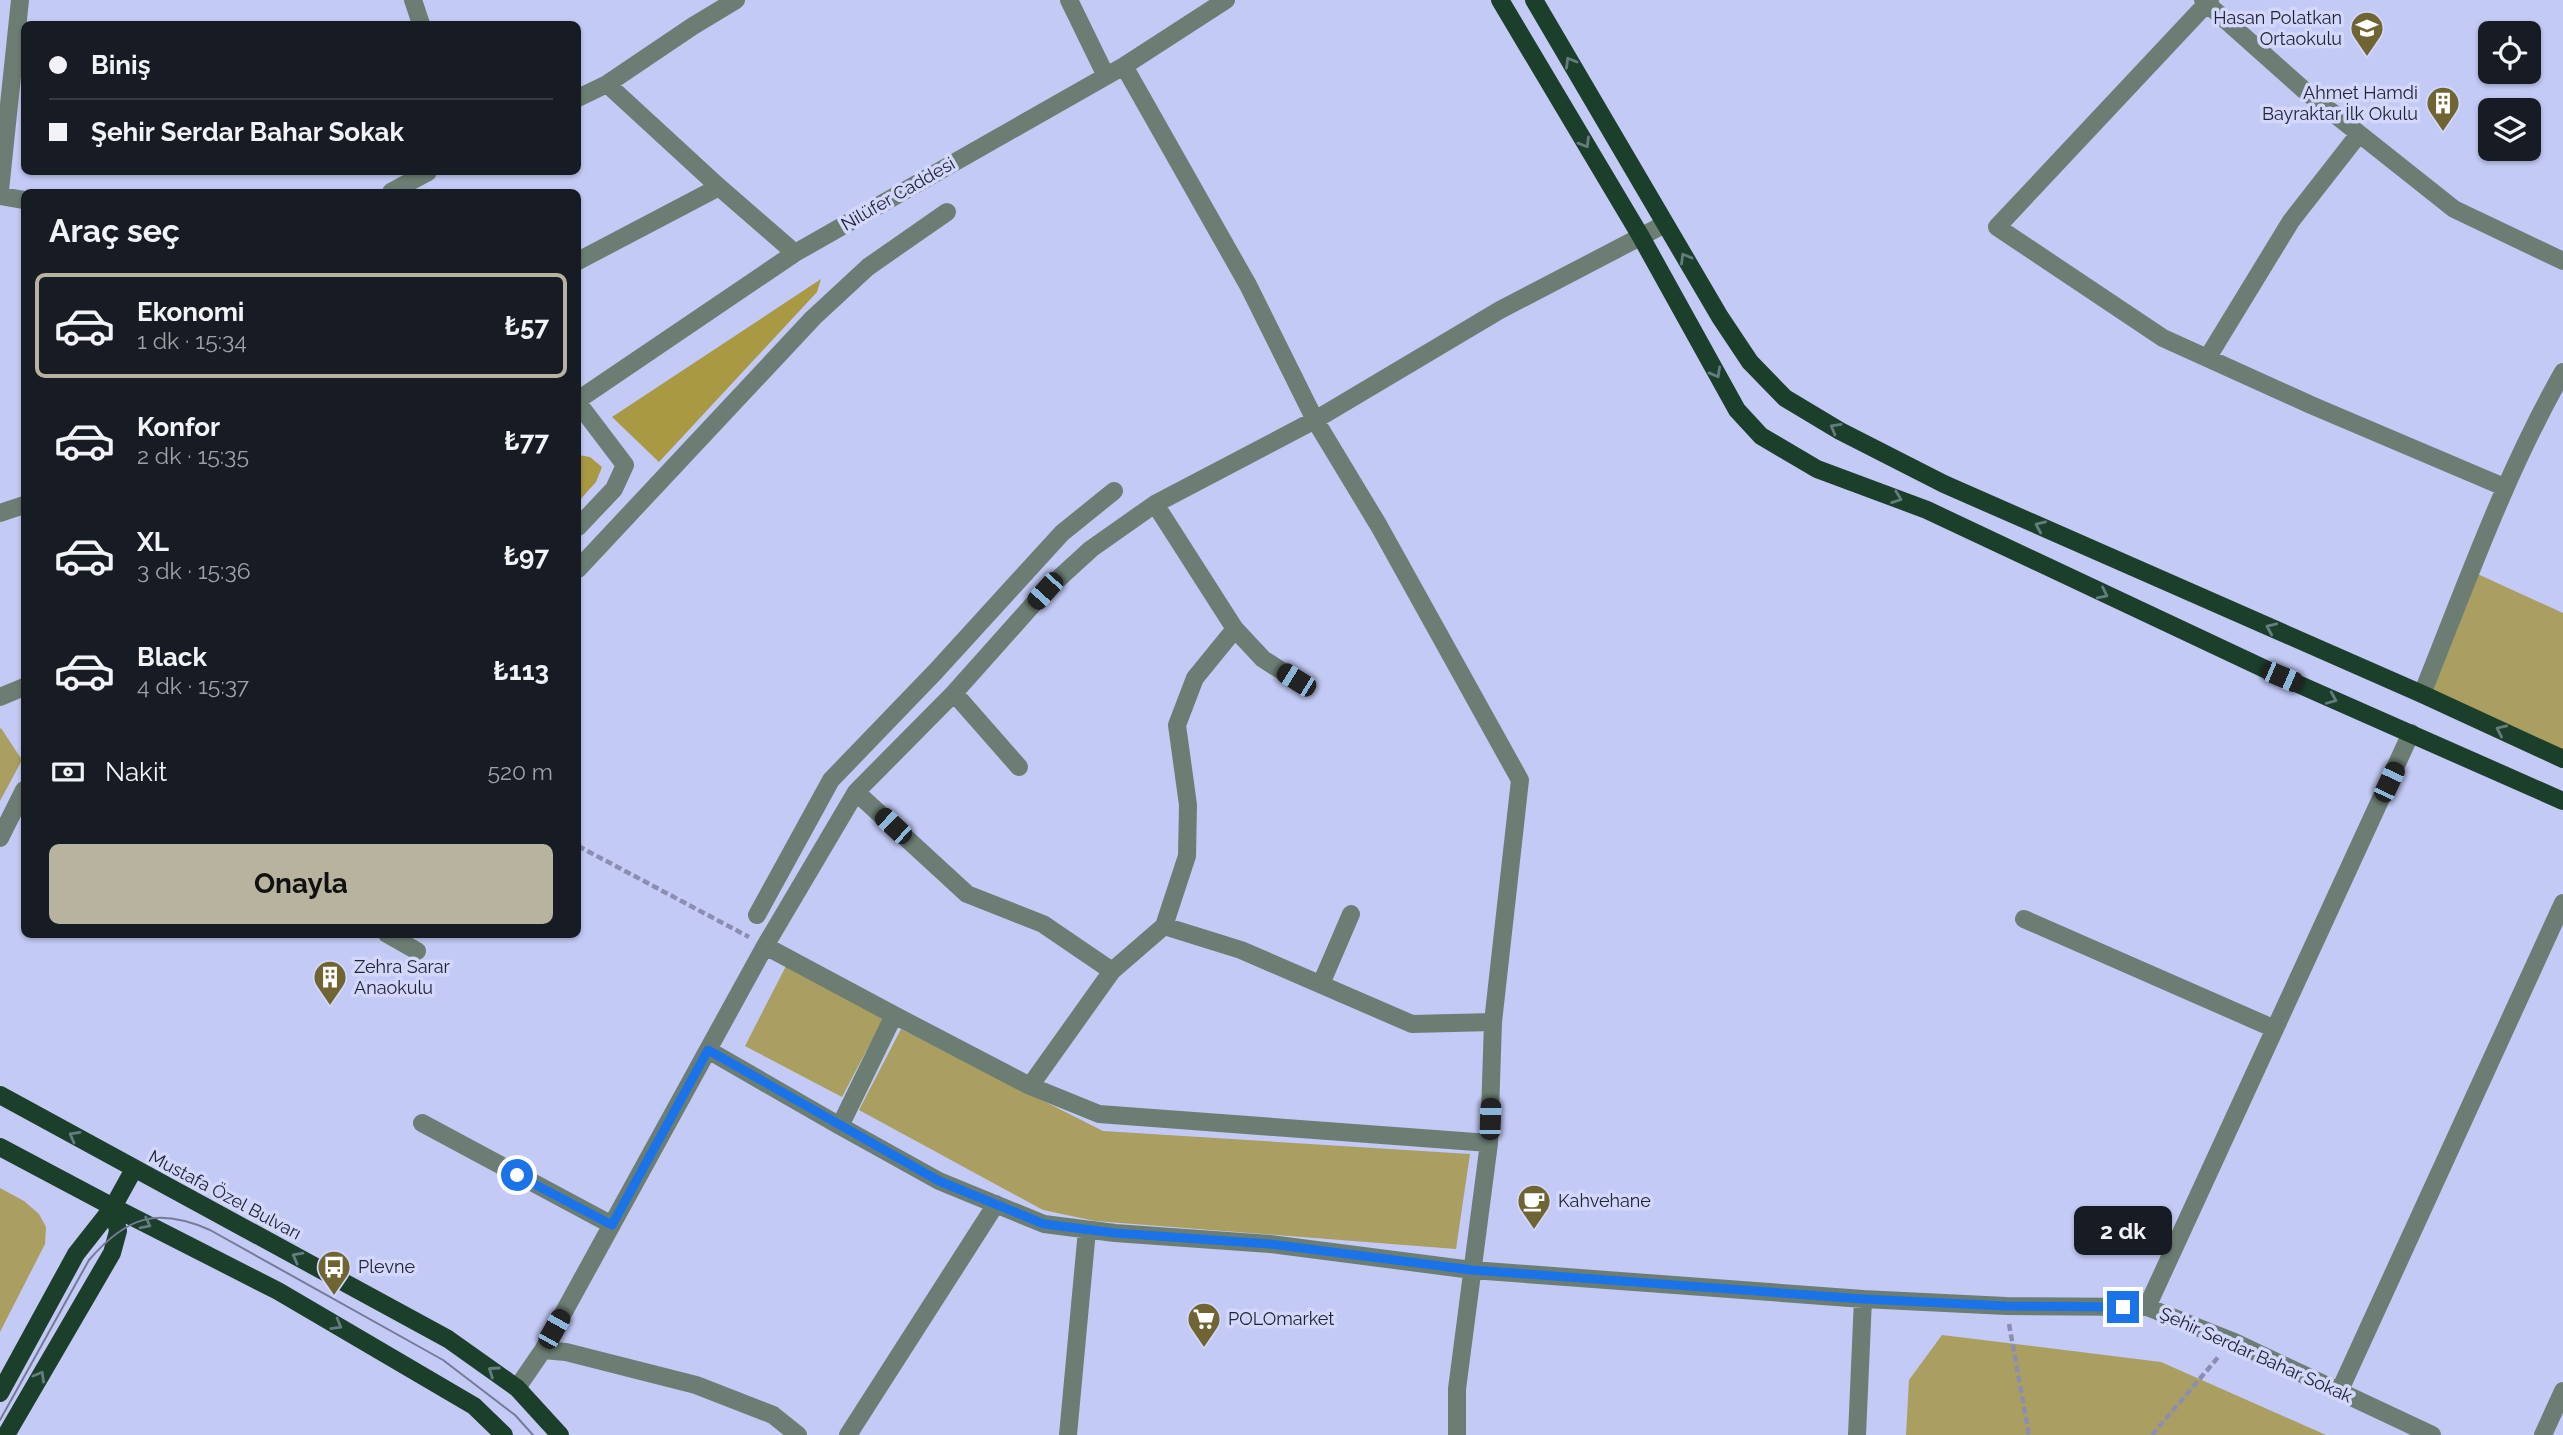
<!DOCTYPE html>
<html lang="tr">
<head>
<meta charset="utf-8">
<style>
  :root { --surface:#171b24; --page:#20242c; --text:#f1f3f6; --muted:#9ea1a6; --line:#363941; --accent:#b7b39e }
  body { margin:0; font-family:Raleway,sans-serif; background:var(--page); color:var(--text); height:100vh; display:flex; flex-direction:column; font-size:26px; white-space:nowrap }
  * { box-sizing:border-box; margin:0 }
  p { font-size:23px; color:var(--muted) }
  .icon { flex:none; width:38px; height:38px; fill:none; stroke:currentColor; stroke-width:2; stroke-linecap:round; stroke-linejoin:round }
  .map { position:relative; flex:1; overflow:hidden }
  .sheet { position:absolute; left:21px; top:189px; width:560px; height:749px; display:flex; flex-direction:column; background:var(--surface); border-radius:10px; box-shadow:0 2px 5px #0004 }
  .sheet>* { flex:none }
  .banner { position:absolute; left:21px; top:21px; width:560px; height:154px; border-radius:10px; box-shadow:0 2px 5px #0004; display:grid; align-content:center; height:154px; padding:0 28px; background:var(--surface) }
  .controls { position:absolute; left:2478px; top:21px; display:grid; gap:14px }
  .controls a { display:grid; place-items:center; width:63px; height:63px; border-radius:10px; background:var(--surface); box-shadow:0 2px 5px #0004; font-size:35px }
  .end { position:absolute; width:32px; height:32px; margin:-16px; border:9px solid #1a73e8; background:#fff; box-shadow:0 0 0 4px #fff }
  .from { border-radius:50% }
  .bubble { position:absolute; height:49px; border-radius:10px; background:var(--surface); box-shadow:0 2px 5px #0004; font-size:23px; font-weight:700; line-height:49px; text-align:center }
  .car { position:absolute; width:21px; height:42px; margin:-21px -10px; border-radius:9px; box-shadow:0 0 5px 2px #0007; background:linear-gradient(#222 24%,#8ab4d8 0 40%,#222 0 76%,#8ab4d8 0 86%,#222 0) }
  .banner b { display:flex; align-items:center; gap:24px; height:66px; font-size:26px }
  .banner b+b { border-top:2px solid var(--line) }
  .banner i { width:18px; height:18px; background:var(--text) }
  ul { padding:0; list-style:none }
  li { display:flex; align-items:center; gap:21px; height:105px; margin:0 14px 10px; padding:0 14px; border:4px solid transparent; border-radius:10px }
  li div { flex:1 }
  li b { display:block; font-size:26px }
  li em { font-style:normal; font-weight:700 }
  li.selected { border-color:var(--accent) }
  li>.icon { width:63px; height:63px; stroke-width:1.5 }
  h2 { padding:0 28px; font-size:32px; line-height:84px }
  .pay { display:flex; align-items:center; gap:18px; height:77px; padding:0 28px; font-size:26px }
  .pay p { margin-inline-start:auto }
  .button { display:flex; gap:14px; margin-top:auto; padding:14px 28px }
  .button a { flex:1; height:80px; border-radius:10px; background:var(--accent); color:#111; font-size:28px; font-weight:700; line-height:80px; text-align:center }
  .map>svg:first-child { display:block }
  .green { fill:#aa9e61 }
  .forest { fill:#aa9943 }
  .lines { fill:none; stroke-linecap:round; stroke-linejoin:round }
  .path { stroke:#8a8fb1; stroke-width:4.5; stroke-dasharray:7 3.5; stroke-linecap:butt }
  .minor { stroke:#6c7e73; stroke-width:18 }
  .major { stroke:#1c3f2c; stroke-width:18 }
  .tram { stroke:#767a98; stroke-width:2 }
  .oneway { stroke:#657c7f }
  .route { stroke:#1a73e8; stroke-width:9 }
  .labels { text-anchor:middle; stroke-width:7; stroke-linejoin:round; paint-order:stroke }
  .poi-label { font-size:18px; fill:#222434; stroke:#d2d7fb; text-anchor:start }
  .street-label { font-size:18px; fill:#222434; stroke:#d2d7fb }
</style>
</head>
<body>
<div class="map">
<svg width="2563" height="1435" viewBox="0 0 2563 1435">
  <rect width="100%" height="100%" fill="#c3caf5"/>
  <path class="green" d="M 2471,571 L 2563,613 L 2563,757 L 2422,694 Z
    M 1,728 L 22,760 L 0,801 L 0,729 Z
    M 786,966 L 884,1017 L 842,1097 L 745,1046 Z
    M 901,1029 L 1103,1131 L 1470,1154 L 1456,1249 L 1095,1221 L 1043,1210 L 859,1110 Z
    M 0,1188 L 24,1201 L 39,1214 L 46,1227 L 45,1244 L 0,1332 Z
    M 1942,1335 L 2161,1362 L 2326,1435 L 1906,1435 L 1909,1380 Z"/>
  <path class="forest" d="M 821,279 L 817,292 L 659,462 L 612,417 Z
    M 578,455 L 590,457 L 602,467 L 596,482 L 578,502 Z"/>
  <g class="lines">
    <path class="path" d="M 578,846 L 749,937
      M 2009,1324 L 2029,1435
      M 2152,1435 L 2220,1355"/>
    <path class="minor" d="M 413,0 L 421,24
      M 1069,0 L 1106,76
      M 2203,0 L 2304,90 L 2454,209 L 2563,261
      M 2210,0 L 1997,227 L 2163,338 L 2311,405 L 2504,487
      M 1124,66 L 1248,285 L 1315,420 L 1379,526 L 1520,780 L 1493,1022 L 1412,1024 L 1241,950 L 1164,926 L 1187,856 L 1188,805 L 1177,725 L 1195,678 L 1235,629 L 1155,504
      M 607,84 L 693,26 L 736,0
      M 578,98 L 607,84 L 719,187 L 795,253
      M 0,190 L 20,0
      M 391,192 L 428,172
      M 0,196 L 24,200
      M 578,261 L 719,187
      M 2208,357 L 2291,221 L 2359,134
      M 578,400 L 795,253 L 1124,66 L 1226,0
      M 578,403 L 625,465 L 614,489 L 578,527
      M 0,513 L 24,505
      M 578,569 L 813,318 L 868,267 L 947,212
      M 1235,629 L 1263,659 L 1296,680
      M 954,693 L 1019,767
      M 2422,694 C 2466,585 2505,474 2563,372
      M 0,697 L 24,687
      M 856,792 L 967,894 L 1043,924 L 1112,971
      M 0,838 L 24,790
      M 757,915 L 831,780 L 936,671 L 1062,533 L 1114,491
      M 2024,919 L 2275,1029
      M 387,934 L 417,951
      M 765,946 L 894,1015
      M 1321,984 L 1351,914
      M 708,1050 L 840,1126 L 894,1015 L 1030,1086 L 1112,971 L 1164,926
      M 1030,1086 L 1099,1114 L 1489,1143
      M 422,1123 L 612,1225
      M 840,1126 L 939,1181 L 1044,1224 L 1115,1233 L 1270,1244 L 1472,1270 L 1863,1299 L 1857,1435
      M 1863,1299 L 2006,1306 L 2147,1307 L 2232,1341 L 2432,1435
      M 2147,1307 L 2411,733
      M 517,1388 L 543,1350
      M 2339,1392 L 2563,903
      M 798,1435 L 773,1415 L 696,1385 L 566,1352 L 543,1350 L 765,946 L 856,792 L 954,693 L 1045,591 L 1091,549 L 1155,504 L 1315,420 L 1500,310 L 1665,224
      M 848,1435 L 996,1204
      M 1068,1435 L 1087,1230
      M 1457,1435 L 1457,1389 L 1489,1143 L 1493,1022
      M 2543,1435 L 2563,1391"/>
    <path class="major" d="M 1500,0 L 1640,235 L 1737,410 L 1761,436 L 1817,469 L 1927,510 L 2282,677 L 2563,801
      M 1534,0 L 1720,317 L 1750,362 L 1785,398 L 1840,431 L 1944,484 L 2422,694 L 2563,759
      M 0,1095 L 448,1339 L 517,1388 L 560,1435
      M 0,1147 L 113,1207 L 278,1291 L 474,1406 L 504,1435
      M 0,1393 L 76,1254 L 113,1207 L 134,1169
      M 6,1435 L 112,1253 L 118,1231 L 113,1207"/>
    <path class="tram" d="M 0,1420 L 89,1260 C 127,1216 157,1207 210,1230 L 443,1360 L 515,1415 L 533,1435"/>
  </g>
  <defs><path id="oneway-chevron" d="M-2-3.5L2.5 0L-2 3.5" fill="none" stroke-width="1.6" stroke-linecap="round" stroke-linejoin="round" transform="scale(1.75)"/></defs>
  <g class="oneway">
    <use href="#oneway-chevron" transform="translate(1570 62) rotate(-120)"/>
    <use href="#oneway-chevron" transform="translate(1585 143) rotate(59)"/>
    <use href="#oneway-chevron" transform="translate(1685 258) rotate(-120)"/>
    <use href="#oneway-chevron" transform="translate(1716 373) rotate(61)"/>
    <use href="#oneway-chevron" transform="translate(1835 428) rotate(-150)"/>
    <use href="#oneway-chevron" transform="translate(1897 498) rotate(20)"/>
    <use href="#oneway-chevron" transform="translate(2040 526) rotate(-156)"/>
    <use href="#oneway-chevron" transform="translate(2103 594) rotate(26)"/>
    <use href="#oneway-chevron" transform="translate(2271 628) rotate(-156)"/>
    <use href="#oneway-chevron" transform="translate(2332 699) rotate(23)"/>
    <use href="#oneway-chevron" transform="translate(2501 730) rotate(-155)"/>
    <use href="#oneway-chevron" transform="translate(74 1136) rotate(-151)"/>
    <use href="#oneway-chevron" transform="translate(146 1224) rotate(27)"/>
    <use href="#oneway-chevron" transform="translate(297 1257) rotate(-152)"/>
    <use href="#oneway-chevron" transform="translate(337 1325) rotate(30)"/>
    <use href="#oneway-chevron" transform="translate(493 1371) rotate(-145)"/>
    <use href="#oneway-chevron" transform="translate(40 1376) rotate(-60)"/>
  </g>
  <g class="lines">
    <path class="route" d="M 517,1175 L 612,1225 L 708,1050 L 939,1181 L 1044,1224 L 1115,1233 L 1270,1244 L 1472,1270 L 1863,1299 L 2006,1306 L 2123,1307"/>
  </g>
  <defs>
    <symbol id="school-pin" viewBox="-11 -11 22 30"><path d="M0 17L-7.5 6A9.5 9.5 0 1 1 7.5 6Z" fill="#706532" stroke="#d2d7fb"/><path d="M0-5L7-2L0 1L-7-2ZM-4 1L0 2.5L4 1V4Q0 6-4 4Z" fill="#fff"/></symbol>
    <symbol id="building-pin" viewBox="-11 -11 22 30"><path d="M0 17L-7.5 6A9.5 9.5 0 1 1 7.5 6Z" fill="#706532" stroke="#d2d7fb"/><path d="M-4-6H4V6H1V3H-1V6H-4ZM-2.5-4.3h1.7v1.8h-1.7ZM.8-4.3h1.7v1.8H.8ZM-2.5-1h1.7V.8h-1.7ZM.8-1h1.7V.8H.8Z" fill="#fff"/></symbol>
    <symbol id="cafe-pin" viewBox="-11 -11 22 30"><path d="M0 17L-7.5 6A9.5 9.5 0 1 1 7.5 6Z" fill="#706532" stroke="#d2d7fb"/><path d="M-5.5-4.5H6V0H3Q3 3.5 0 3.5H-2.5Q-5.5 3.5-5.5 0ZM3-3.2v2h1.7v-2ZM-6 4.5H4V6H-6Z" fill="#fff"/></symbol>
    <symbol id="bus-pin" viewBox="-11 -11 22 30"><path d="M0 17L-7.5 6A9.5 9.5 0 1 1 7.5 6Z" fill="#706532" stroke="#d2d7fb"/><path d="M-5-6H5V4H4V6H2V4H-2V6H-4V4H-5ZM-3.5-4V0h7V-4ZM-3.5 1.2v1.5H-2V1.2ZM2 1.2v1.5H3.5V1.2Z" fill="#fff"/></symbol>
    <symbol id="supermarket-pin" viewBox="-11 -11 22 30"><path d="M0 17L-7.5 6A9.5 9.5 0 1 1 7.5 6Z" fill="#706532" stroke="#d2d7fb"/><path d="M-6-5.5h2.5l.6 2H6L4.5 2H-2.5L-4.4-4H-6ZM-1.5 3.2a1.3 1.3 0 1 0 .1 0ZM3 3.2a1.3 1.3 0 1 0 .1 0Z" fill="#fff"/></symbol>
  </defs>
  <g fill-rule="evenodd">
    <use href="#school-pin" x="2348" y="9" width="38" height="52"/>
    <use href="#building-pin" x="2424" y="84" width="38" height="52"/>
    <use href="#building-pin" x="311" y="958" width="38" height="52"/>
    <use href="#cafe-pin" x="1515" y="1182" width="38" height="52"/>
    <use href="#bus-pin" x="315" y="1248" width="38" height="52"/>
    <use href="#supermarket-pin" x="1185" y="1300" width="38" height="52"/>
  </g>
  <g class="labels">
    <g class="poi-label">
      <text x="2342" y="24" text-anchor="end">Hasan Polatkan<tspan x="2342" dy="21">Ortaokulu</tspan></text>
      <text x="2418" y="99" text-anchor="end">Ahmet Hamdi<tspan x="2418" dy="21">Bayraktar İlk Okulu</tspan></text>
      <text x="354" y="973">Zehra Sarar<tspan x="354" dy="21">Anaokulu</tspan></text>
      <text x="1558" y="1207">Kahvehane</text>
      <text x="358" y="1273">Plevne</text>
      <text x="1228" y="1325">POLOmarket</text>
    </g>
    <g class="street-label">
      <text transform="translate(898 194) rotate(-30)" y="6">Nilüfer Caddesi</text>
      <text transform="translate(225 1195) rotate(28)" y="6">Mustafa Özel Bulvarı</text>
      <text transform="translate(2256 1355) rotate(24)" y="6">Şehir Serdar Bahar Sokak</text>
    </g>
  </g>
</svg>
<div class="controls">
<a><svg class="icon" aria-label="locate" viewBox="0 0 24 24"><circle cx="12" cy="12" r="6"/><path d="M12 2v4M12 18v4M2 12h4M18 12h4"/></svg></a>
<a><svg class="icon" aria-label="layers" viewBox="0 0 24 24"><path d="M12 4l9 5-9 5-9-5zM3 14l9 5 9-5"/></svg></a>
</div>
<i class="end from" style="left:517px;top:1175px"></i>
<i class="end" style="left:2123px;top:1307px"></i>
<div class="bubble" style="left:2074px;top:1206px;width:98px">2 dk</div>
<i class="car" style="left:1045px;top:591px;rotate:222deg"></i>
<i class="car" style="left:2282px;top:677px;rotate:113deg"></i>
<i class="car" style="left:1296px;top:680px;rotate:302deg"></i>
<i class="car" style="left:2389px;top:782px;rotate:25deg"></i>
<i class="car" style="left:893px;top:826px;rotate:313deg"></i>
<i class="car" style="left:1490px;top:1119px;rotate:2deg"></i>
<i class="car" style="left:554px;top:1329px;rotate:29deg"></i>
<div class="banner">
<b><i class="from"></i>Biniş</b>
<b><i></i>Şehir Serdar Bahar Sokak</b>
</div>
<section class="sheet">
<h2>Araç seç</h2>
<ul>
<li class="selected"><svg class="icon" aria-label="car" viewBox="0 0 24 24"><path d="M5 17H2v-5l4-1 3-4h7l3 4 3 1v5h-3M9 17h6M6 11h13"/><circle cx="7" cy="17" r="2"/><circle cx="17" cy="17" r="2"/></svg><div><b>Ekonomi</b><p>1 dk · 15:34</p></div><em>₺57</em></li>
<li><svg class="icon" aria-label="car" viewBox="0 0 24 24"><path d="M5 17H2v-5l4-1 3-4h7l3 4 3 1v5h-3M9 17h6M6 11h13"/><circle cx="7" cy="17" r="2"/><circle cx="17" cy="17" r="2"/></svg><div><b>Konfor</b><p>2 dk · 15:35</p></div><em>₺77</em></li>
<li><svg class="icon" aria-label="car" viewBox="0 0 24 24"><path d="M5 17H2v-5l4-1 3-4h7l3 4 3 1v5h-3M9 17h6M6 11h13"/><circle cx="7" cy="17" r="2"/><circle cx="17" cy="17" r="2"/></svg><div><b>XL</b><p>3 dk · 15:36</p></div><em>₺97</em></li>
<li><svg class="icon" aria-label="car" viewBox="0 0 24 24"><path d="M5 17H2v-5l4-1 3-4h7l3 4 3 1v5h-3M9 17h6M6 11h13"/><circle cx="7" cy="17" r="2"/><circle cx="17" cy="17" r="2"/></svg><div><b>Black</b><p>4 dk · 15:37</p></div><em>₺113</em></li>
</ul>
<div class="pay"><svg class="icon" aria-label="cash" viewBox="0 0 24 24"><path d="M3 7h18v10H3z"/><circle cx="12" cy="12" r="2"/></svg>Nakit<p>520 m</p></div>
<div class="button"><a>Onayla</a></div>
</section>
</div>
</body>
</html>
